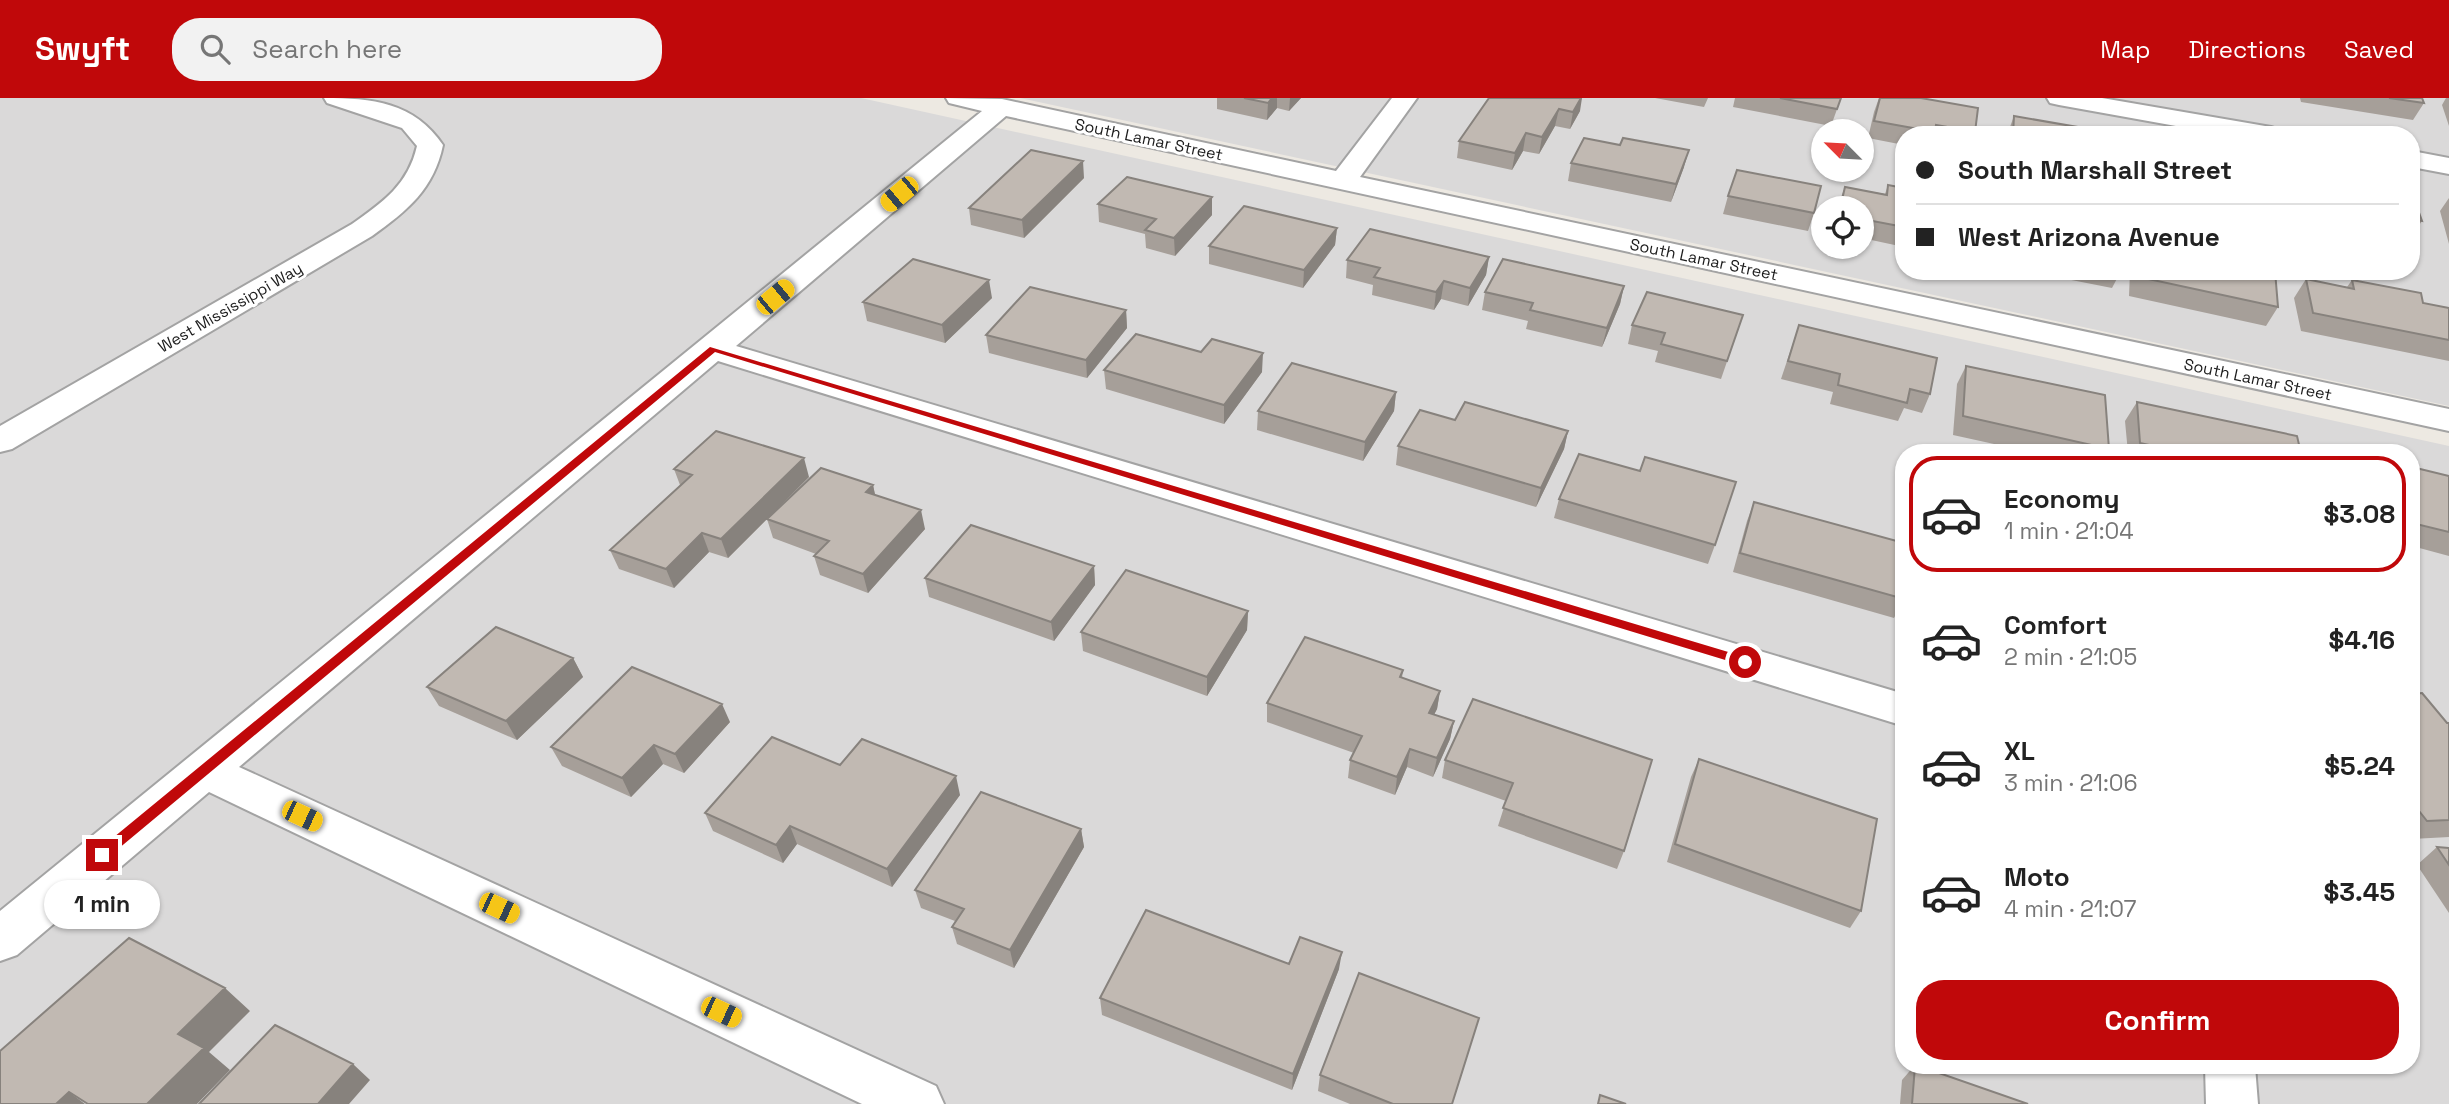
<!DOCTYPE html>
<html lang="en">
<head>
<meta charset="utf-8">
<style>
  :root { --surface:#fff; --page:#f2f2f2; --text:#222; --muted:#767676; --line:#e0e0e0; --accent:#c0080a }
  body { margin:0; font-family:"Space Grotesk",sans-serif; background:var(--page); color:var(--text); height:100vh; display:flex; flex-direction:column; font-size:26px; white-space:nowrap }
  * { box-sizing:border-box; margin:0 }
  p { font-size:23px; color:var(--muted) }
  .icon { flex:none; width:38px; height:38px; fill:none; stroke:currentColor; stroke-width:2; stroke-linecap:round; stroke-linejoin:round }
  .map { position:relative; flex:1; overflow:hidden }
  .sheet { position:absolute; left:1895px; top:346px; width:525px; height:630px; display:flex; flex-direction:column; background:var(--surface); border-radius:28px; box-shadow:0 2px 5px #0004 }
  .sheet>* { flex:none }
  .banner { position:absolute; left:1895px; top:28px; width:525px; height:154px; border-radius:28px; box-shadow:0 2px 5px #0004; display:grid; align-content:center; height:154px; padding:0 21px; background:var(--surface) }
  .needle { width:46px; rotate:294deg }
  .controls { position:absolute; left:1811px; top:21px; display:grid; gap:14px }
  .controls a { display:grid; place-items:center; width:63px; height:63px; border-radius:50%; background:var(--surface); box-shadow:0 2px 5px #0004; font-size:35px }
  .end { position:absolute; width:32px; height:32px; margin:-16px; border:9px solid #c0080a; background:#fff; box-shadow:0 0 0 4px #fff }
  .from { border-radius:50% }
  .bubble { position:absolute; height:49px; border-radius:24px; background:var(--surface); box-shadow:0 2px 5px #0004; font-size:23px; font-weight:800; line-height:49px; text-align:center }
  .car { position:absolute; width:21px; height:42px; margin:-21px -10px; border-radius:9px; box-shadow:0 0 5px 2px #0007; background:linear-gradient(#f5c518 24%,#345 0 40%,#f5c518 0 76%,#345 0 86%,#f5c518 0) }
  .banner b { display:flex; align-items:center; gap:24px; height:66px; font-size:26px }
  .banner b+b { border-top:2px solid var(--line) }
  .banner i { width:18px; height:18px; background:var(--text) }
  ul { padding:12px 0 0; list-style:none }
  li { display:flex; align-items:center; gap:21px; height:116px; margin:0 14px 10px; padding:0 7px; border:4px solid transparent; border-radius:28px }
  li div { flex:1 }
  li b { display:block; font-size:26px }
  li em { font-style:normal; font-weight:800 }
  li.active { border-color:var(--accent) }
  li>.icon { width:63px; height:63px; stroke-width:1.5 }
  .cta { display:flex; gap:14px; margin-top:auto; padding:14px 21px }
  .cta a { flex:1; height:80px; border-radius:28px; background:var(--accent); color:#fff; font-size:28px; font-weight:800; line-height:80px; text-align:center }
  header { display:flex; align-items:center; gap:42px; box-sizing:border-box; height:98px; padding:0 35px; background:var(--accent); color:#fff }
  header strong { font-size:33px }
  nav { display:flex; gap:38px; margin-inline-start:auto; font-size:24px }
  .search { width:490px; height:63px; background:var(--page); display:flex; align-items:center; gap:18px; box-sizing:border-box; padding:0 24px; border-radius:28px; color:var(--muted); font-size:26px }
  .map>svg:first-child { display:block }
  .residential { fill:#dad9d9; fill-rule:evenodd }
  .lines { fill:none; stroke-linecap:round; stroke-linejoin:round }
  .minor-casing { stroke:#a3a3a3; stroke-width:4 }
  .minor { fill:#fff; fill-rule:evenodd }
  .wall { fill:#a69f99 }
  .shaded-wall { fill:#87827d }
  .building { fill:#c1b9b2; stroke:#87827d; stroke-width:2 }
  .route { fill:#c0080a }
  .labels { text-anchor:middle; stroke-width:6; stroke-linejoin:round; paint-order:stroke }
  .far-street-label { font-size:16px; fill:#1c1c1c; stroke:#fff }
</style>
</head>
<body>
<header>
<strong>Swyft</strong>
<div class="search"><svg class="icon" aria-label="search" viewBox="0 0 24 24"><circle cx="10" cy="10" r="6"/><path d="M15 15l6 6"/></svg>Search here</div>
<nav><a>Map</a><a>Directions</a><a>Saved</a></nav>
</header>
<div class="map">
<svg width="2449" height="1006" viewBox="0 0 2449 1006">
  <rect width="100%" height="100%" fill="#ede9e2"/>
  <path class="residential" d="M 0,0 L 861,0 L 2449,348 L 2449,1006 L 0,1006 ZM 1904,355 L 2412,355 L 2412,968 L 1904,968 Z
    M 1020,0 L 2449,0 L 2449,308 ZM 1824,33 L 1862,33 L 1862,72 L 1824,72 ZM 1904,37 L 2412,37 L 2412,173 L 1904,173 ZM 1824,110 L 1862,110 L 1862,149 L 1824,149 Z"/>
  <g class="lines">
    <defs>
      <path id="minor" d="M 324,0 C 372,0 414,4 443,47 C 434,91 407,113 372,138 L 12,351 L 0,354 L 0,328 L 352,126 C 383,104 408,87 417,48 L 402,30 L 327,5 Z
        M 946,0 L 1002,1 L 1336,73 L 1392,0 L 1417,0 L 1360,79 L 2449,311 L 2449,333 L 1006,18 L 736,248 L 1904,596 L 1904,628 L 718,263 L 239,669 L 936,988 L 944,1006 L 862,1006 L 209,694 L 17,857 L 0,863 L 0,813 L 982,13 L 949,5 Z
        M 2047,0 L 2102,0 L 2271,29 L 2280,32 L 2284,37 L 2226,37 L 2059,7 L 2050,5 Z
        M 2412,53 L 2449,60 L 2449,76 L 2412,69 Z
        M 2205,968 L 2255,968 L 2258,1006 L 2206,1006 Z"/>
    </defs>
    <use href="#minor" class="minor-casing"/>
    <use href="#minor" class="minor"/>
  </g>
  <path class="wall" d="M 1217,0 L 1301,0 L 1289,13 L 1277,10 L 1267,22 L 1217,11 Z
    M 1489,0 L 1580,13 L 1570,31 L 1555,28 L 1539,56 L 1523,53 L 1512,72 L 1457,60 L 1459,43 Z
    M 1655,0 L 1708,0 L 1704,9 Z
    M 1735,0 L 1841,0 L 1831,28 L 1733,9 Z
    M 1879,0 L 1921,0 L 1975,34 L 1974,37 L 1904,37 L 1904,47 L 1868,40 L 1874,14 Z
    M 2300,0 L 2422,0 L 2424,5 L 2413,22 L 2301,4 Z
    M 2446,0 L 2449,0 L 2449,28 L 2442,7 Z
    M 2014,18 L 2113,37 L 2007,37 Z
    M 1620,47 L 1684,69 L 1671,104 L 1568,83 L 1571,65 Z
    M 1084,80 L 1024,140 L 971,127 L 969,110 Z
    M 1888,87 L 1904,90 L 1904,149 L 1862,140 L 1862,110 L 1837,110 L 1845,89 L 1885,96 Z
    M 2412,95 L 2422,123 L 2412,137 Z
    M 1728,98 L 1814,115 L 1808,133 L 1723,116 Z
    M 1212,99 L 1212,117 L 1175,158 L 1146,150 L 1145,136 L 1099,124 L 1098,106 Z
    M 2449,100 L 2449,146 L 2440,113 Z
    M 1337,130 L 1335,147 L 1303,190 L 1209,166 L 1209,148 Z
    M 1489,159 L 1486,177 L 1468,208 L 1441,201 L 1434,212 L 1372,197 L 1373,187 L 1346,180 L 1347,162 Z
    M 2025,173 L 2121,173 L 2112,190 Z
    M 2130,173 L 2275,173 L 2278,209 L 2266,228 L 2129,198 Z
    M 2306,181 L 2347,189 L 2352,182 L 2423,205 L 2449,210 L 2449,263 L 2301,233 L 2294,200 Z
    M 1624,188 L 1620,206 L 1602,249 L 1526,231 L 1528,223 L 1482,212 L 1485,194 Z
    M 992,200 L 945,245 L 867,223 L 863,204 Z
    M 1126,212 L 1127,230 L 1087,280 L 989,255 L 986,237 Z
    M 1743,217 L 1721,281 L 1655,264 L 1658,253 L 1628,246 L 1632,227 Z
    M 1799,227 L 1930,296 L 1922,315 L 1904,310 L 1898,323 L 1830,306 L 1833,294 L 1781,281 Z
    M 1966,268 L 2109,351 L 2107,355 L 2035,355 L 1953,337 L 1957,286 Z
    M 1104,272 L 1262,274 L 1224,326 L 1106,291 Z
    M 1396,294 L 1394,313 L 1363,363 L 1257,332 L 1258,313 Z
    M 2137,304 L 2301,355 L 2128,355 L 2125,323 Z
    M 1455,322 L 1568,333 L 1564,351 L 1536,409 L 1396,367 L 1398,348 Z
    M 2412,369 L 2449,378 L 2449,458 L 2412,448 Z
    M 674,371 L 809,379 L 728,460 L 709,454 L 674,490 L 619,471 L 610,452 L 680,387 Z
    M 873,387 L 875,397 L 925,431 L 868,495 L 820,477 L 814,458 L 816,456 L 773,440 L 767,421 Z
    M 1559,401 L 1715,447 L 1708,466 L 1554,420 Z
    M 1754,404 L 1904,501 L 1894,520 L 1733,474 L 1747,423 Z
    M 1094,468 L 1095,487 L 1054,543 L 929,499 L 925,480 Z
    M 1248,513 L 1247,532 L 1207,598 L 1083,553 L 1081,534 Z
    M 573,560 L 583,579 L 517,642 L 439,608 L 427,589 Z
    M 1403,572 L 1402,580 L 1440,593 L 1437,611 L 1434,616 L 1454,623 L 1450,641 L 1433,679 L 1407,669 L 1395,697 L 1348,680 L 1350,662 L 1354,655 L 1267,624 L 1267,605 Z
    M 2412,596 L 2447,625 L 2449,625 L 2449,739 L 2412,741 Z
    M 1473,601 L 1624,753 L 1617,771 L 1498,728 L 1506,703 L 1442,680 L 1445,662 Z
    M 730,624 L 684,675 L 663,666 L 631,699 L 562,668 L 551,649 Z
    M 1699,661 L 1861,813 L 1850,830 L 1667,764 L 1691,679 Z
    M 840,667 L 960,697 L 892,789 L 797,746 L 783,765 L 713,733 L 705,715 Z
    M 1081,731 L 1084,749 L 1014,870 L 957,846 L 952,829 L 955,823 L 921,810 L 915,792 Z
    M 2437,749 L 2449,750 L 2449,815 L 2417,767 Z
    M 1339,871 L 1292,992 L 1102,917 L 1100,900 Z
    M 1914,968 L 1919,968 L 2028,1006 L 1900,1006 L 1902,982 Z
    M 1320,977 L 1452,1006 L 1350,1006 L 1318,993 Z"/>
  <path class="shaded-wall" d="M 1272,0 L 1277,0 L 1277,10 L 1267,22 L 1268,5 Z
    M 1290,0 L 1301,0 L 1289,13 Z
    M 1581,0 L 1582,0 L 1580,13 L 1570,31 L 1573,14 Z
    M 1559,11 L 1555,28 L 1539,56 L 1542,39 Z
    M 1526,35 L 1523,53 L 1512,72 L 1515,55 Z
    M 1689,52 L 1684,69 L 1671,104 L 1676,86 Z
    M 1083,63 L 1084,80 L 1024,140 L 1022,122 Z
    M 1212,99 L 1212,117 L 1175,158 L 1174,140 Z
    M 1337,130 L 1335,147 L 1303,190 L 1304,172 Z
    M 1489,159 L 1486,177 L 1468,208 L 1470,190 Z
    M 989,182 L 992,200 L 945,245 L 942,227 Z
    M 1444,183 L 1441,201 L 1434,212 L 1436,194 Z
    M 1624,188 L 1620,206 L 1602,249 L 1607,230 Z
    M 1126,212 L 1127,230 L 1087,280 L 1086,262 Z
    M 1263,255 L 1262,274 L 1224,326 L 1224,307 Z
    M 1396,294 L 1394,313 L 1363,363 L 1365,344 Z
    M 1568,333 L 1564,351 L 1536,409 L 1541,390 Z
    M 804,360 L 809,379 L 728,460 L 721,441 Z
    M 873,387 L 877,406 L 866,394 Z
    M 921,412 L 925,431 L 868,495 L 863,476 Z
    M 702,435 L 709,454 L 674,490 L 666,471 Z
    M 1094,468 L 1095,487 L 1054,543 L 1051,524 Z
    M 1248,513 L 1247,532 L 1207,598 L 1207,579 Z
    M 573,560 L 583,579 L 517,642 L 506,623 Z
    M 1440,593 L 1437,611 L 1426,633 L 1429,615 Z
    M 722,606 L 730,624 L 684,675 L 675,656 Z
    M 1454,623 L 1450,641 L 1433,679 L 1437,660 Z
    M 654,647 L 663,666 L 631,699 L 622,680 Z
    M 1410,651 L 1407,669 L 1395,697 L 1397,679 Z
    M 956,678 L 960,697 L 892,789 L 887,771 Z
    M 790,728 L 797,746 L 783,765 L 776,747 Z
    M 1081,731 L 1084,749 L 1014,870 L 1010,852 Z
    M 1342,854 L 1339,871 L 1292,992 L 1293,976 Z
    M 225,890 L 250,913 L 209,954 L 230,972 L 197,1006 L 147,1006 L 178,936 Z
    M 353,966 L 370,982 L 349,1006 L 318,1006 Z
    M 69,994 L 85,1006 L 56,1006 Z"/>
  <path class="building" d="M 1244,0 L 1272,0 L 1268,5 Z
    M 1489,0 L 1581,0 L 1573,14 L 1559,11 L 1542,39 L 1526,35 L 1515,55 L 1459,43 Z
    M 1780,0 L 1841,0 L 1837,11 Z
    M 1880,0 L 1921,0 L 1978,10 L 1975,34 L 1936,27 L 1935,34 L 1874,23 Z
    M 2389,0 L 2422,0 L 2424,5 Z
    M 2014,18 L 2112,35 L 2113,37 L 2013,37 Z
    M 1584,40 L 1620,47 L 1623,40 L 1689,52 L 1676,86 L 1571,65 Z
    M 1031,52 L 1083,63 L 1022,122 L 969,110 Z
    M 1737,72 L 1821,88 L 1814,115 L 1728,98 Z
    M 1127,79 L 1212,99 L 1174,140 L 1145,132 L 1156,121 L 1098,106 Z
    M 1888,87 L 1904,90 L 1904,129 L 1862,121 L 1862,110 L 1840,110 L 1845,89 L 1887,97 Z
    M 2412,95 L 2422,123 L 2412,121 Z
    M 1244,108 L 1337,130 L 1304,172 L 1209,148 Z
    M 1370,131 L 1489,159 L 1470,190 L 1444,183 L 1436,194 L 1374,179 L 1380,170 L 1347,162 Z
    M 913,161 L 989,182 L 942,227 L 863,204 Z
    M 1503,161 L 1624,188 L 1607,230 L 1530,212 L 1533,205 L 1485,194 Z
    M 2140,173 L 2275,173 L 2278,209 L 2139,179 Z
    M 2306,181 L 2354,191 L 2352,182 L 2421,195 L 2423,205 L 2449,210 L 2449,242 L 2313,215 Z
    M 1030,189 L 1126,212 L 1086,262 L 986,237 Z
    M 1647,194 L 1743,217 L 1727,263 L 1661,246 L 1665,235 L 1632,227 Z
    M 1799,227 L 1937,260 L 1930,296 L 1910,291 L 1907,305 L 1838,287 L 1840,276 L 1788,263 Z
    M 1136,236 L 1201,254 L 1212,241 L 1263,255 L 1224,307 L 1104,272 Z
    M 1292,265 L 1396,294 L 1365,344 L 1258,313 Z
    M 1966,268 L 2105,297 L 2109,351 L 1963,318 Z
    M 1465,304 L 1568,333 L 1541,390 L 1398,348 L 1420,312 L 1455,322 Z
    M 2137,304 L 2297,338 L 2301,355 L 2185,355 L 2140,345 Z
    M 716,333 L 804,360 L 721,441 L 702,435 L 666,471 L 610,452 L 692,377 L 674,371 Z
    M 2330,349 L 2355,355 L 2330,355 Z
    M 1579,356 L 1640,373 L 1645,359 L 1736,384 L 1715,447 L 1559,401 Z
    M 2412,369 L 2449,378 L 2449,434 L 2412,425 Z
    M 821,370 L 873,387 L 866,394 L 921,412 L 863,476 L 814,458 L 829,443 L 767,421 Z
    M 1754,404 L 1904,445 L 1904,501 L 1740,455 Z
    M 971,427 L 1094,468 L 1051,524 L 925,480 Z
    M 1126,472 L 1248,513 L 1207,579 L 1081,534 Z
    M 496,529 L 573,560 L 506,623 L 427,589 Z
    M 1305,539 L 1403,572 L 1400,579 L 1440,593 L 1429,615 L 1454,623 L 1437,660 L 1410,651 L 1397,679 L 1350,662 L 1362,638 L 1267,605 Z
    M 632,569 L 722,606 L 675,656 L 654,647 L 622,680 L 551,649 Z
    M 2422,595 L 2447,625 L 2449,625 L 2449,722 L 2427,723 L 2412,704 L 2412,596 Z
    M 1473,601 L 1652,662 L 1624,753 L 1503,710 L 1513,685 L 1445,662 Z
    M 772,639 L 840,667 L 862,641 L 956,678 L 887,771 L 790,728 L 776,747 L 705,715 Z
    M 1699,661 L 1877,721 L 1861,813 L 1675,746 Z
    M 981,694 L 1081,731 L 1010,852 L 952,829 L 964,811 L 915,792 Z
    M 2437,749 L 2449,750 L 2449,767 Z
    M 1146,812 L 1289,866 L 1300,839 L 1342,854 L 1293,976 L 1100,900 Z
    M 129,840 L 225,890 L 178,936 L 204,950 L 147,1006 L 88,1006 L 69,994 L 56,1006 L 0,1006 L 0,953 Z
    M 1359,875 L 1479,920 L 1452,1006 L 1393,1006 L 1320,977 Z
    M 275,927 L 353,966 L 318,1006 L 199,1006 Z
    M 1915,968 L 1919,968 L 2028,1006 L 1912,1006 Z
    M 1600,997 L 1626,1006 L 1598,1006 Z"/>
  <path class="route" d="M 710,249 L 1745,559 L 1751,564 L 1745,568 L 715,254 L 106,761 L 97,761 L 97,753 Z"/>
  <g class="labels">
    <g class="far-street-label">
      <text transform="translate(1149 41) rotate(12)" y="6">South Lamar Street</text>
      <text transform="translate(1704 161) rotate(12)" y="6">South Lamar Street</text>
      <text transform="translate(230 209) rotate(-30)" y="6">West Mississippi Way</text>
      <text transform="translate(2258 281) rotate(12)" y="6">South Lamar Street</text>
    </g>
  </g>
</svg>
<div class="controls">
<a><svg class="needle" viewBox="-14 -14 28 28"><path d="M0-13l5 13h-10z" fill="#e53935"/><path d="M0 13l5-13h-10z" fill="#767676"/></svg></a>
<a><svg class="icon" aria-label="locate" viewBox="0 0 24 24"><circle cx="12" cy="12" r="6"/><path d="M12 2v4M12 18v4M2 12h4M18 12h4"/></svg></a>
</div>
<i class="end from" style="left:1745px;top:564px"></i>
<i class="end" style="left:102px;top:757px"></i>
<div class="bubble" style="left:44px;top:782px;width:116px">1 min</div>
<i class="car" style="left:899px;top:96px;rotate:230deg"></i>
<i class="car" style="left:775px;top:199px;rotate:50deg"></i>
<i class="car" style="left:302px;top:718px;rotate:115deg"></i>
<i class="car" style="left:499px;top:810px;rotate:115deg"></i>
<i class="car" style="left:721px;top:914px;rotate:115deg"></i>
<div class="banner">
<b><i class="from"></i>South Marshall Street</b>
<b><i></i>West Arizona Avenue</b>
</div>
<section class="sheet">
<ul>
<li class="active"><svg class="icon" aria-label="car" viewBox="0 0 24 24"><path d="M5 17H2v-5l4-1 3-4h7l3 4 3 1v5h-3M9 17h6M6 11h13"/><circle cx="7" cy="17" r="2"/><circle cx="17" cy="17" r="2"/></svg><div><b>Economy</b><p>1 min · 21:04</p></div><em>$3.08</em></li>
<li><svg class="icon" aria-label="car" viewBox="0 0 24 24"><path d="M5 17H2v-5l4-1 3-4h7l3 4 3 1v5h-3M9 17h6M6 11h13"/><circle cx="7" cy="17" r="2"/><circle cx="17" cy="17" r="2"/></svg><div><b>Comfort</b><p>2 min · 21:05</p></div><em>$4.16</em></li>
<li><svg class="icon" aria-label="car" viewBox="0 0 24 24"><path d="M5 17H2v-5l4-1 3-4h7l3 4 3 1v5h-3M9 17h6M6 11h13"/><circle cx="7" cy="17" r="2"/><circle cx="17" cy="17" r="2"/></svg><div><b>XL</b><p>3 min · 21:06</p></div><em>$5.24</em></li>
<li><svg class="icon" aria-label="car" viewBox="0 0 24 24"><path d="M5 17H2v-5l4-1 3-4h7l3 4 3 1v5h-3M9 17h6M6 11h13"/><circle cx="7" cy="17" r="2"/><circle cx="17" cy="17" r="2"/></svg><div><b>Moto</b><p>4 min · 21:07</p></div><em>$3.45</em></li>
</ul>
<div class="cta"><a>Confirm</a></div>
</section>
</div>
</body>
</html>
